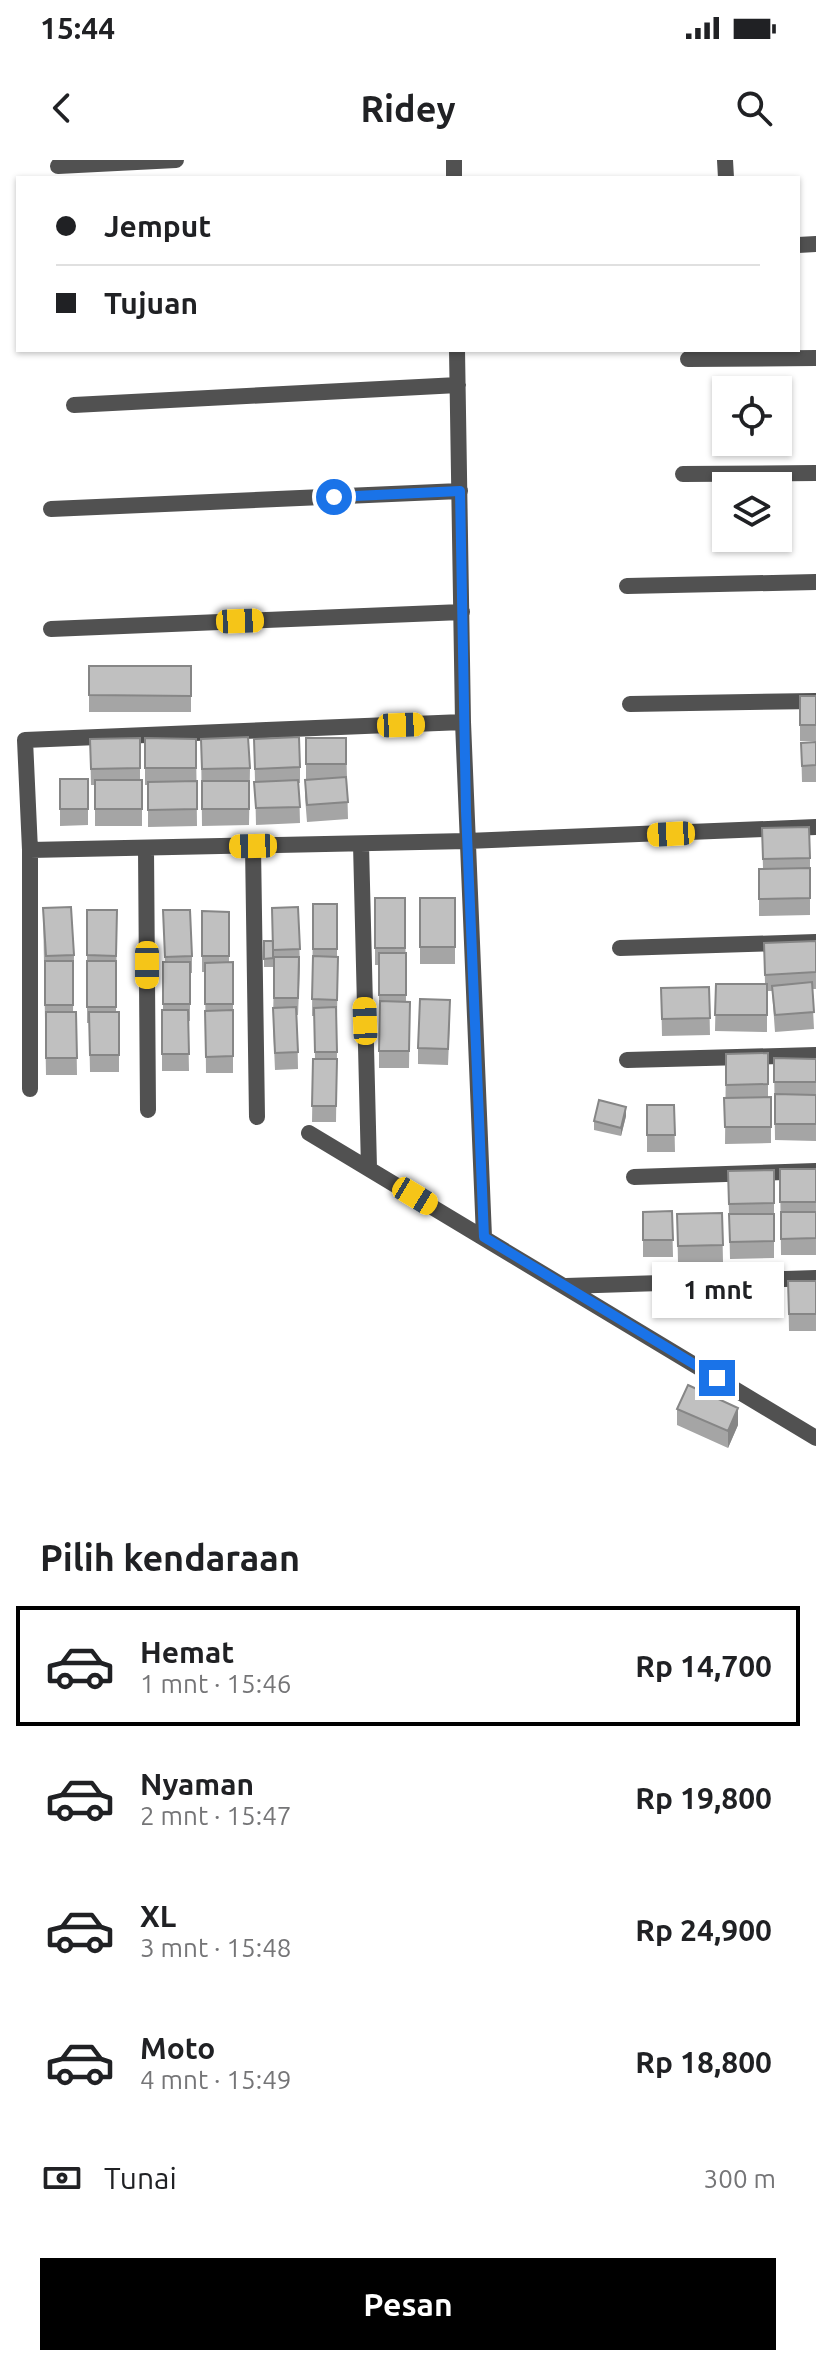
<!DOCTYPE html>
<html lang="id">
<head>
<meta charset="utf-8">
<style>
  :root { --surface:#fff; --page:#f2f2f2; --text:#202124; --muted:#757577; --line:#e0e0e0; --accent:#000 }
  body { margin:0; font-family:Ubuntu,sans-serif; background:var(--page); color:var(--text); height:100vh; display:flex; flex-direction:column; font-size:30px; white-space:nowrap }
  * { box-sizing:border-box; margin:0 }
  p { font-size:26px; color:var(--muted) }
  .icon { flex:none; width:44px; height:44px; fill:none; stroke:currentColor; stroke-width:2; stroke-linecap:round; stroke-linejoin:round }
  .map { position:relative; height:1350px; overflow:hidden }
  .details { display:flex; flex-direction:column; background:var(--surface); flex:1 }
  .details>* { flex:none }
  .top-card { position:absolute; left:16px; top:16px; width:784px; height:176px; border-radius:0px; box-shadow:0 2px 6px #0004; display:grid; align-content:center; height:176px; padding:0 40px; background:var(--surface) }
  .buttons { position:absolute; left:712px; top:216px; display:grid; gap:16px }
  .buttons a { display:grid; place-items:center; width:80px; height:80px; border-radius:0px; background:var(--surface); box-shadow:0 2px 6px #0004; font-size:40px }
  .end { position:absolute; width:36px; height:36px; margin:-18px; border:10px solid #1a73e8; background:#fff; box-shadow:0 0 0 4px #fff }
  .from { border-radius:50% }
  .bubble { position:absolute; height:56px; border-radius:0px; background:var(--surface); box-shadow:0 2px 6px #0004; font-size:26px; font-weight:700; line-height:56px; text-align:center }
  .car { position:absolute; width:24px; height:48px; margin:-24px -12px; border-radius:10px; box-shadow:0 0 6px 2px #0007; background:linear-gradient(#f5c518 24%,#345 0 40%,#f5c518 0 76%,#345 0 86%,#f5c518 0) }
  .top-card b { display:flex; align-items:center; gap:28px; height:76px; font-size:30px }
  .top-card b+b { border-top:2px solid var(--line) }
  .top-card i { width:20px; height:20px; background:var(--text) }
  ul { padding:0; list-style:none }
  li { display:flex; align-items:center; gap:24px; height:120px; margin:0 16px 12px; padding:0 24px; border:4px solid transparent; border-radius:0px }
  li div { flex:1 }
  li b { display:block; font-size:30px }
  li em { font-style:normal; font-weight:700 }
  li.active { border-color:var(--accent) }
  li>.icon { width:72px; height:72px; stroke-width:1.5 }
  h2 { padding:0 40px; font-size:36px; line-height:96px }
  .pay { display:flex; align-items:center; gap:20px; height:88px; padding:0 40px; font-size:30px }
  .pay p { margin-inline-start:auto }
  .button { display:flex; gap:16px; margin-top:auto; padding:16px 40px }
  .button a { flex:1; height:92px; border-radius:0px; background:var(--accent); color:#fff; font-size:32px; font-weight:700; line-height:92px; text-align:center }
  .status { display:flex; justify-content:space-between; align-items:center; height:56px; padding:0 40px; background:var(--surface); direction:ltr }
  .status svg { height:22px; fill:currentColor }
  header { display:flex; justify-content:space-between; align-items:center; height:104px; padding:0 40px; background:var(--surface); font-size:36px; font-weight:700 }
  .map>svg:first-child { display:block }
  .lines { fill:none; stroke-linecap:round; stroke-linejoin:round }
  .minor { stroke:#515151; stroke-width:16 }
  .wall { fill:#a5a5a5 }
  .shaded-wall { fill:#868686 }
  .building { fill:#c0c0c0; stroke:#868686; stroke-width:2 }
  .route { stroke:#1a73e8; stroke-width:10 }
</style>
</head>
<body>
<div class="status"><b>15:44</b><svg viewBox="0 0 49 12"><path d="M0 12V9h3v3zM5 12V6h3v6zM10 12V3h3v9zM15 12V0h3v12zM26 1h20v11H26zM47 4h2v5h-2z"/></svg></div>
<header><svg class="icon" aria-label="back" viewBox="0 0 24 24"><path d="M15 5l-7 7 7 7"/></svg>Ridey<svg class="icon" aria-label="search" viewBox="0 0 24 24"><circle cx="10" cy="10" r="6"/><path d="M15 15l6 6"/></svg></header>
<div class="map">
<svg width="816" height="1350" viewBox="0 0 816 1350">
  <rect width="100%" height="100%" fill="#fff"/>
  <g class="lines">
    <path class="minor" d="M 454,0 L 454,18
      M 725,0 L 726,18
      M 58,6 L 176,0
      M 798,85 L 816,84
      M 457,190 L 463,562
      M 688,199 L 816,198
      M 74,245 L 458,225
      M 683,314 L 816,313
      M 51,349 L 460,331
      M 627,426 L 816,422
      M 51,469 L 462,452
      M 630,544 L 816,541
      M 361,684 L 369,1008
      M 253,686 L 257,957
      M 146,689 L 148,950
      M 30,690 L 467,681 L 816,667
      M 620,788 L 816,782
      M 627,900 L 816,895
      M 30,929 L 30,690 L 25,580 L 463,562 L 484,1077
      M 309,973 L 816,1278
      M 634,1017 L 816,1011
      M 566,1126 L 816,1118"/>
  </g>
  <path class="wall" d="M 89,506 L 191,506 L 191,552 L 89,552 Z
    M 800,536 L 816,536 L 816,581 L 800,581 Z
    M 140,578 L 140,620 L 142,620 L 142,666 L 95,666 L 95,625 L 91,625 L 90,579 Z
    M 145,578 L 196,579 L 197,666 L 148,667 L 148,625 L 145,625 Z
    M 306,578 L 346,578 L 348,659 L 307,662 L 305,637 L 305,620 L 306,620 Z
    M 201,579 L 250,608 L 249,665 L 202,666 Z
    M 254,579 L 300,607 L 300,623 L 299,623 L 300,663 L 256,665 Z
    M 816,582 L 816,622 L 802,622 L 801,583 Z
    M 60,619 L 88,619 L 88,665 L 60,666 Z
    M 762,668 L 810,698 L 810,755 L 759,756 L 759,709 L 763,709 Z
    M 375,738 L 405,738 L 406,842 L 410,842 L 409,908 L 379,908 L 379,805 L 375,805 Z
    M 420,738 L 455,738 L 455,804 L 420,804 Z
    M 313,744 L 337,744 L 337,797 L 338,797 L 337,856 L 336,856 L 337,892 L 336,962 L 312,962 L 313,899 L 315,899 L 314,856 L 312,856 Z
    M 298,747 L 300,806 L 298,855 L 297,855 L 298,909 L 275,910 L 273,864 L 274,807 L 264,807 L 264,781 L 272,781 Z
    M 43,748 L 74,795 L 73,852 L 76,852 L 77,915 L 46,915 Z
    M 87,750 L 117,750 L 116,852 L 119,852 L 119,912 L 90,912 L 89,863 L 87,863 Z
    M 163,750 L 192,796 L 192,813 L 190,813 L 190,861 L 188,861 L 189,911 L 162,911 L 162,850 L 163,850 L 163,802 L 165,802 Z
    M 202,751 L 229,752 L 229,802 L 233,802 L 233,913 L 206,913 L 205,812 L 202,812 Z
    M 816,781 L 816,829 L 812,829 L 814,869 L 775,872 L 772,831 L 767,831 L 767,872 L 715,871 L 716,824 L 765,824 L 764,783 Z
    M 709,827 L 710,875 L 662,876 L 661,828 Z
    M 450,856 L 448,905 L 418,904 L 418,888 Z
    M 768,893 L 768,937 L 771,937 L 771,983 L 725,984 L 726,894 Z
    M 774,898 L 816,899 L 816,981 L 775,980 Z
    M 647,945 L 674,945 L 675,992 L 647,992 Z
    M 626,956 L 621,976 L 594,970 L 594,961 Z
    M 780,1009 L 816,1009 L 816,1095 L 781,1095 Z
    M 774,1010 L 774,1098 L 730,1099 L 728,1011 Z
    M 672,1051 L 673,1097 L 643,1097 L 643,1052 Z
    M 722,1053 L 723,1102 L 678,1103 L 677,1054 Z
    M 788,1121 L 816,1121 L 816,1171 L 789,1171 Z
    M 677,1249 L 738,1265 L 728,1288 L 677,1265 Z"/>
  <path class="shaded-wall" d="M 626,947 L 626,956 L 621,976 L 621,968 Z
    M 738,1248 L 738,1265 L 728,1288 L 728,1271 Z"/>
  <path class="building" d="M 89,506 L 191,506 L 191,536 L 89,535 Z
    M 800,536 L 816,536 L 816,565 L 800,565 Z
    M 248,577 L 250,608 L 202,609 L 201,579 Z
    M 299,577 L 300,607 L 255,609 L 254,579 Z
    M 140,578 L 140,608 L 91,609 L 90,579 Z
    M 145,578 L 196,579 L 196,608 L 145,608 Z
    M 306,578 L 346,578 L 346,604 L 306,604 Z
    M 816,582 L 816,605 L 802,606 L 801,583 Z
    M 346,617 L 348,642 L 307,645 L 305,620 Z
    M 60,619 L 88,619 L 88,649 L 60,649 Z
    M 95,620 L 142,620 L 142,649 L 95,649 Z
    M 298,620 L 300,647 L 256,648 L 254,622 Z
    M 197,621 L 197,649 L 148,650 L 148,622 Z
    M 202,621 L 249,621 L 249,649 L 202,649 Z
    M 809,667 L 810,698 L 763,699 L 762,668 Z
    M 810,708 L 810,738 L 759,739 L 759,709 Z
    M 375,738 L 405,738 L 405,788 L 375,788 Z
    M 420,738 L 455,738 L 455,787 L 420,787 Z
    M 313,744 L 337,744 L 337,789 L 313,789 Z
    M 71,747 L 74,795 L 46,796 L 43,748 Z
    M 298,747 L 300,789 L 273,790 L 272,748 Z
    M 87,750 L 117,750 L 116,796 L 87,795 Z
    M 163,750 L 190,750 L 192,796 L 165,797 Z
    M 202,751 L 229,752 L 229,796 L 202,796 Z
    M 264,781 L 273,781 L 273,798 L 264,799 Z
    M 816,781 L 816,812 L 765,815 L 764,783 Z
    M 379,793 L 406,793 L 406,835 L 379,835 Z
    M 313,796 L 338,797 L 337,840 L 312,839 Z
    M 274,797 L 299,797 L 298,838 L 274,838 Z
    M 45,801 L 73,801 L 73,845 L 45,845 Z
    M 87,801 L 116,801 L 116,847 L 87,847 Z
    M 163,802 L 190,802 L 190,844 L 163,844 Z
    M 233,802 L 233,844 L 205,844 L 205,803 Z
    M 812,822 L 814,852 L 775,855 L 772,826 Z
    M 716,824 L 767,824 L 767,855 L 715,855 Z
    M 709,827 L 710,858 L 662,859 L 661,828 Z
    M 420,839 L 450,840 L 448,889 L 418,888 Z
    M 380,841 L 410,842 L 409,891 L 379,891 Z
    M 296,847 L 298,892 L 275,893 L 273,848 Z
    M 336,847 L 337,892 L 315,892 L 314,848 Z
    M 162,850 L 188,850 L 189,894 L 162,894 Z
    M 233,850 L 233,896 L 206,897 L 205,851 Z
    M 46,852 L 76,852 L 77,898 L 46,898 Z
    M 89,852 L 119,852 L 119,895 L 90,895 Z
    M 768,893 L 768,924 L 726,925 L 726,894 Z
    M 774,898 L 816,899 L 816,922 L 774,922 Z
    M 313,899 L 337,899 L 336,946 L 312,946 Z
    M 775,934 L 816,935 L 816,964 L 775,964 Z
    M 771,937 L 771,967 L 725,967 L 724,938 Z
    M 599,940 L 626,947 L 621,968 L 594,961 Z
    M 647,945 L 674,945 L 675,975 L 647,975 Z
    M 780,1009 L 816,1009 L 816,1042 L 780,1042 Z
    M 774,1010 L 774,1043 L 729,1044 L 728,1011 Z
    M 672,1051 L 673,1080 L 643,1080 L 643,1052 Z
    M 781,1052 L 816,1052 L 816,1078 L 781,1079 Z
    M 722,1053 L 723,1085 L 678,1086 L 677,1054 Z
    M 729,1054 L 774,1054 L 774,1081 L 730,1082 Z
    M 788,1121 L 816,1121 L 816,1154 L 789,1154 Z
    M 688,1225 L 738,1248 L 728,1271 L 677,1249 Z"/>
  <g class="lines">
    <path class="route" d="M 334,337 L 460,331 L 466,651 L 484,1077 L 717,1218"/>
  </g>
</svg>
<div class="buttons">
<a><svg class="icon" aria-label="locate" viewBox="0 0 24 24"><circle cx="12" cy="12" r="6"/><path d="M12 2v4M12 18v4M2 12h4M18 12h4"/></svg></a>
<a><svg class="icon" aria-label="layers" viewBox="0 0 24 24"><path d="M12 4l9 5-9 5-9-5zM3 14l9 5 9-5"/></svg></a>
</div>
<i class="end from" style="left:334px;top:337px"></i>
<i class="end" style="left:717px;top:1218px"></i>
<div class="bubble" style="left:652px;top:1102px;width:132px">1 mnt</div>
<i class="car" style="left:240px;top:461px;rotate:88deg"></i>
<i class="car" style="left:401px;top:565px;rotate:88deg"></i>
<i class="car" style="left:671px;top:674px;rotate:267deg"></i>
<i class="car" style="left:253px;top:686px;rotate:269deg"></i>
<i class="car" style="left:147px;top:805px;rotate:180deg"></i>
<i class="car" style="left:365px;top:861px;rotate:358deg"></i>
<i class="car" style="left:415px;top:1036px;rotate:121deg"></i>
<div class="top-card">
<b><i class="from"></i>Jemput</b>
<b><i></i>Tujuan</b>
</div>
</div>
<section class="details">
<h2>Pilih kendaraan</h2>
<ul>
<li class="active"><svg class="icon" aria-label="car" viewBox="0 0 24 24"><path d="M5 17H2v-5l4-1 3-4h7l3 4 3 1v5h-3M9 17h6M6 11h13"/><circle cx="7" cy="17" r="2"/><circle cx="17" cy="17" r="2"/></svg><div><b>Hemat</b><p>1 mnt · 15:46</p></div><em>Rp 14,700</em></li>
<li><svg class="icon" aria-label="car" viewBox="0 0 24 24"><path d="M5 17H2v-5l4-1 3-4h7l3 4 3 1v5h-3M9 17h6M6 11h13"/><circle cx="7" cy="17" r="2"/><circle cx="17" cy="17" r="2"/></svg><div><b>Nyaman</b><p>2 mnt · 15:47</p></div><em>Rp 19,800</em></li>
<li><svg class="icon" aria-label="car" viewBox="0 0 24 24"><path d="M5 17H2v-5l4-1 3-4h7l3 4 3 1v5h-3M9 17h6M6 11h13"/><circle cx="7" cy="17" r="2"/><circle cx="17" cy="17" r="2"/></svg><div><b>XL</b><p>3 mnt · 15:48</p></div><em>Rp 24,900</em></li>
<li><svg class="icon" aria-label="car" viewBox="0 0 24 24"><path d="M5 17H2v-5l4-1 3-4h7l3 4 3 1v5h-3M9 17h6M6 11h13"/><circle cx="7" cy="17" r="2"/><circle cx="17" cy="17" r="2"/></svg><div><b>Moto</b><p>4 mnt · 15:49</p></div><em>Rp 18,800</em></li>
</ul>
<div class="pay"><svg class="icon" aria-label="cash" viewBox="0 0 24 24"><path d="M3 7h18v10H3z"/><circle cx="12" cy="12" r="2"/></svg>Tunai<p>300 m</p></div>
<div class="button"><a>Pesan</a></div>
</section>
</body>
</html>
